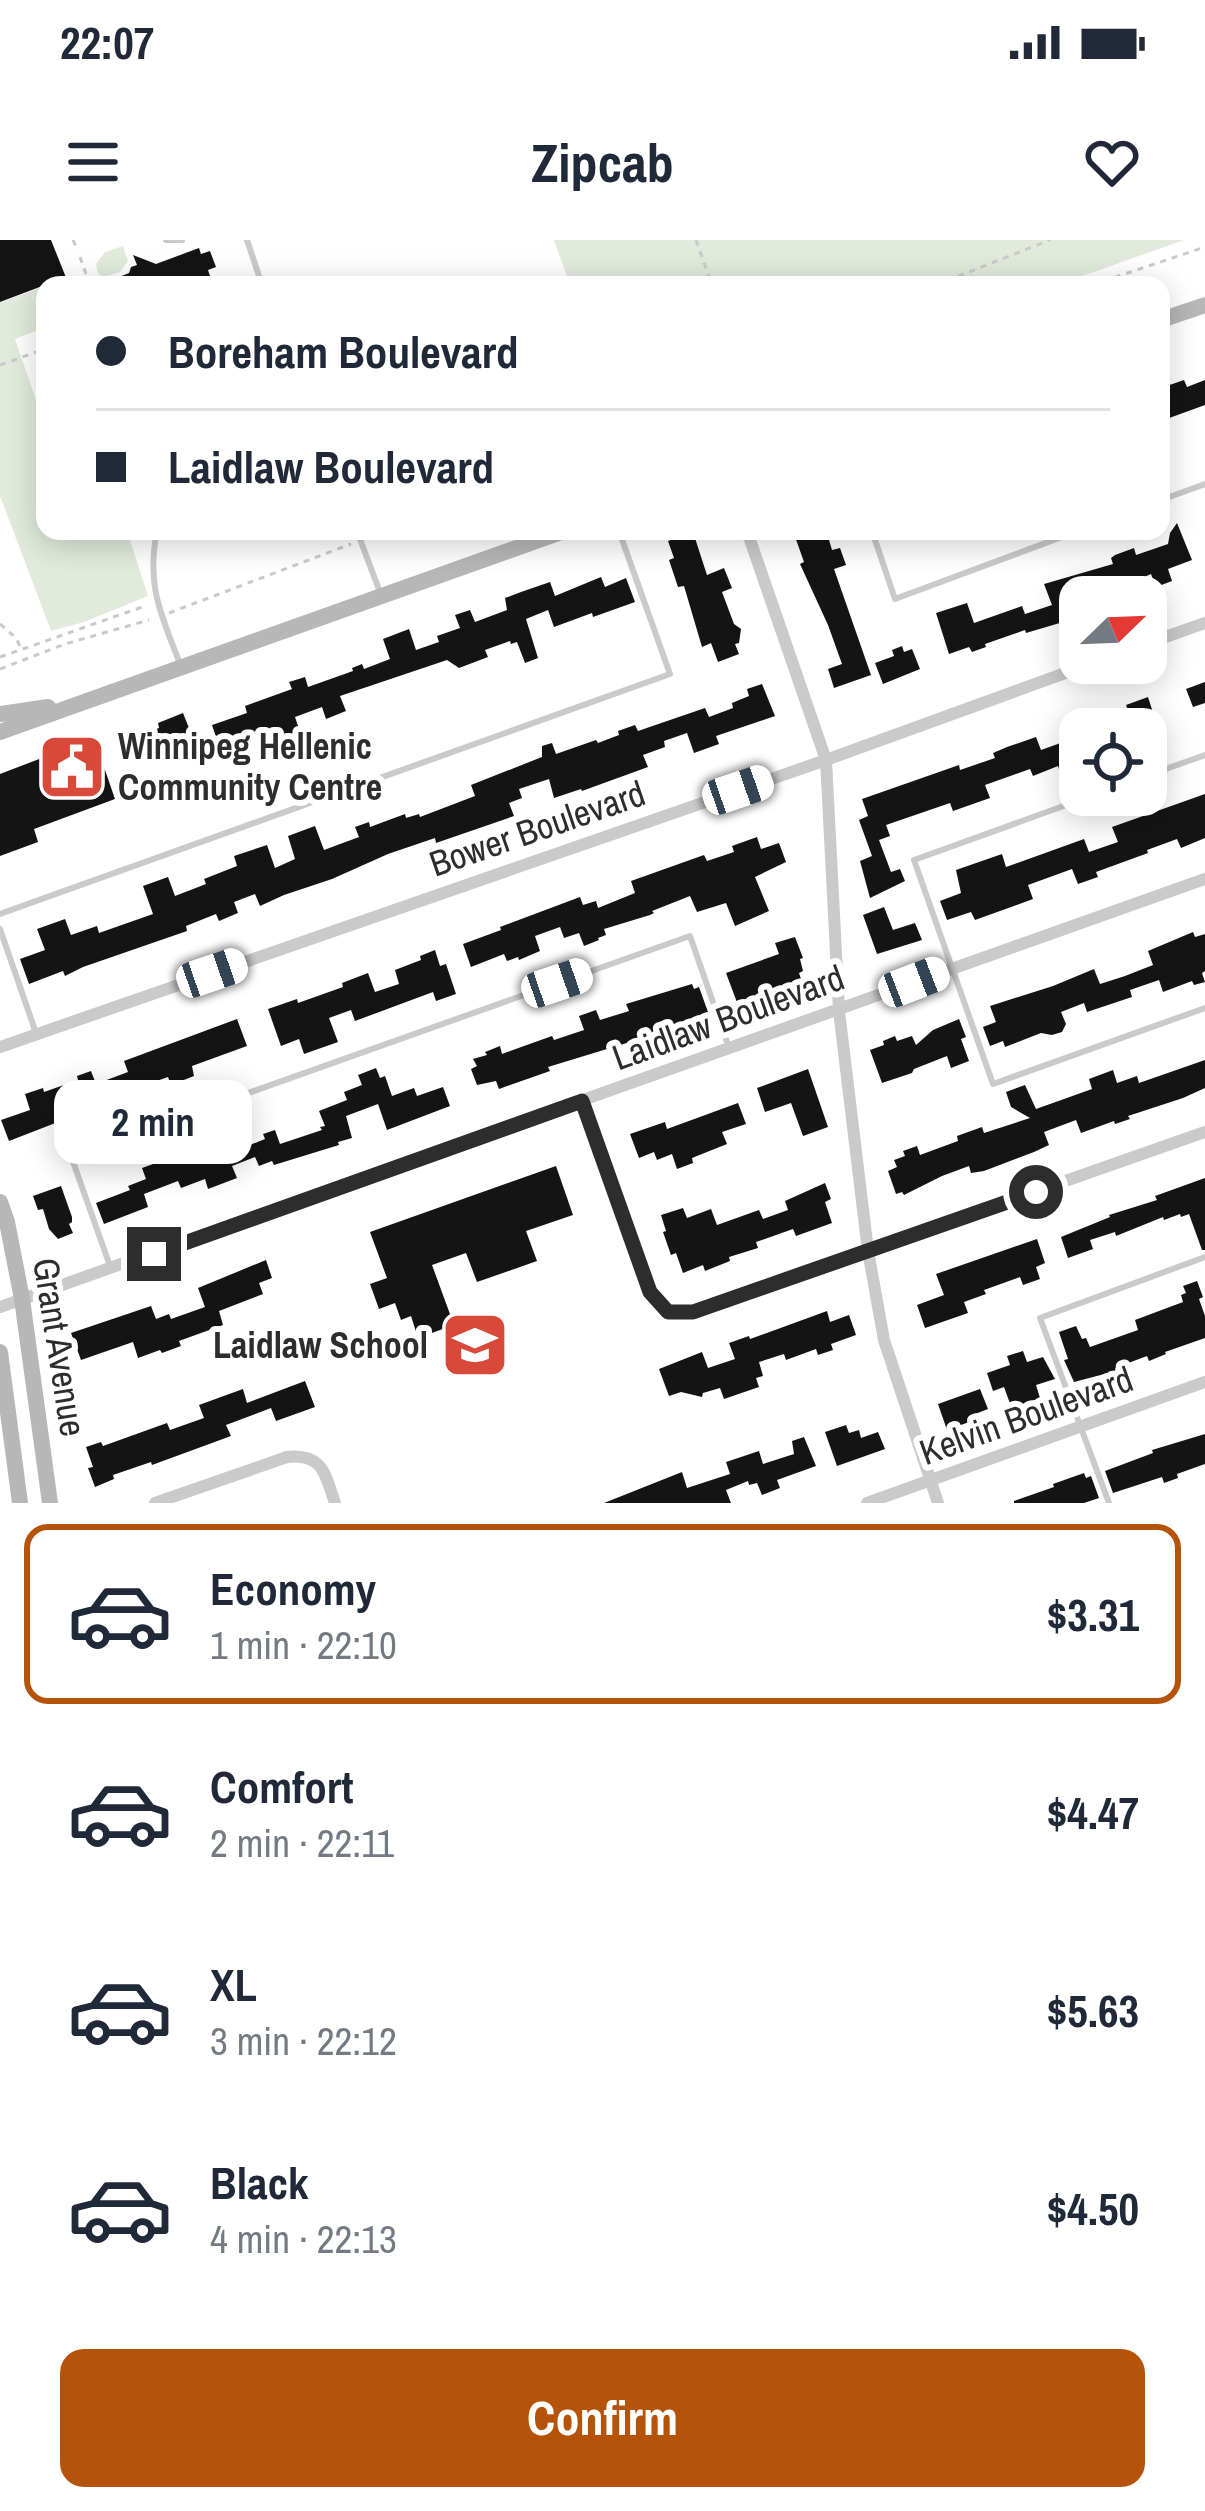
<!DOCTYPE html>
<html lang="en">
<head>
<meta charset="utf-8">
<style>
  :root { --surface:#fff; --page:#f2f2f3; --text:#1f2937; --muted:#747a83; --line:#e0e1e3; --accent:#b45309 }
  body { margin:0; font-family:"Archivo Narrow",sans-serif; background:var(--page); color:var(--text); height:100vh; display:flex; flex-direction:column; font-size:45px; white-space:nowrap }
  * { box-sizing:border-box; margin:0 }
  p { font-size:39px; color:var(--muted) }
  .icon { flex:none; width:66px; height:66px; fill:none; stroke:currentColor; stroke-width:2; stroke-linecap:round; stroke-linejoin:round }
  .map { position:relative; height:1263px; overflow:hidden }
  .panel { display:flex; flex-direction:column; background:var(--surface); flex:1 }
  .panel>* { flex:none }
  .banner { position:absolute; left:36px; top:36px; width:1134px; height:264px; border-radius:24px; box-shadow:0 6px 30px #0003; display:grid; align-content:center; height:264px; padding:0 60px; background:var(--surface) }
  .needle { width:78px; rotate:67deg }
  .tools { position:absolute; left:1059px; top:336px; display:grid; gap:24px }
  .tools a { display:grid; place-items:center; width:108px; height:108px; border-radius:24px; background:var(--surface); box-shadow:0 6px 30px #0003; font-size:60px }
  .end { position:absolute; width:54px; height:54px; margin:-27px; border:15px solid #2d2d2d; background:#fff; box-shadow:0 0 0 6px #fff }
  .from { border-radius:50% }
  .bubble { position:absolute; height:84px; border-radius:24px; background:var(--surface); box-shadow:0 6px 30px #0003; font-size:39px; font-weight:700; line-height:84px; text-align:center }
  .car { position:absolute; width:36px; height:72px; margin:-36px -18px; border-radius:15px; box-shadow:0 0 9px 3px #0007; background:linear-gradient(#fff 24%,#345 0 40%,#fff 0 76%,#345 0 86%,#fff 0) }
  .banner b { display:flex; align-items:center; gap:42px; height:114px; font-size:45px }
  .banner b+b { border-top:3px solid var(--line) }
  .banner i { width:30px; height:30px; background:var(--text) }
  ul { padding:21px 0 0; list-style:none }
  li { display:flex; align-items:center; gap:36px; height:180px; margin:0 24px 18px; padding:0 36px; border:6px solid transparent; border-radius:24px }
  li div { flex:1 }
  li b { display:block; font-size:45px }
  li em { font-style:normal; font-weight:700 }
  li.current { border-color:var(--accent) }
  li>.icon { width:108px; height:108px; stroke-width:1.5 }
  .button { display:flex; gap:24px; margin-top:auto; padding:24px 60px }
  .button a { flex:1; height:138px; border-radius:24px; background:var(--accent); color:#fff; font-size:48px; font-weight:700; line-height:138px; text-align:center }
  .status { display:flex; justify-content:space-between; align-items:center; height:84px; padding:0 60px; background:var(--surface); direction:ltr }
  .status svg { height:33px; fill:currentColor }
  header { display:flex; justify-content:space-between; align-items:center; height:156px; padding:0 60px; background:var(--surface); font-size:54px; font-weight:700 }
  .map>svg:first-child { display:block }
  .green { fill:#e1eadb }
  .building { fill:#141414 }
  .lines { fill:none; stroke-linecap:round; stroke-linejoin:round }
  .path { stroke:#cacaca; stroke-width:3; stroke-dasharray:6 6; stroke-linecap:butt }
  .lane { stroke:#cacaca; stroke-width:6 }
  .street { stroke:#cacaca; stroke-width:12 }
  .secondary { stroke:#b7b7b7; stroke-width:16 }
  .route { stroke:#2d2d2d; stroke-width:15 }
  .labels { text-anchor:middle; stroke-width:12; stroke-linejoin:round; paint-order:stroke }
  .poi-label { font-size:36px; font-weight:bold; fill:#2d2d2d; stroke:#fff; text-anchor:start }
  .street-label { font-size:36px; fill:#2d2d2d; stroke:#fff }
</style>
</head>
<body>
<div class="status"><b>22:07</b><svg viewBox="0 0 49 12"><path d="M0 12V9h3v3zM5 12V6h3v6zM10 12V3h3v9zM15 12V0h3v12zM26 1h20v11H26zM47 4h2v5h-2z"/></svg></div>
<header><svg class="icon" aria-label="menu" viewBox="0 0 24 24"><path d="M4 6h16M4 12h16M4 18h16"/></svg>Zipcab<svg class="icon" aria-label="heart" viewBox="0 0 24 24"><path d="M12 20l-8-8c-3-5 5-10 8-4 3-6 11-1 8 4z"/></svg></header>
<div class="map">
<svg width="1205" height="1263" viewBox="0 0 1205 1263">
  <rect width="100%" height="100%" fill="#fff"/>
  <path class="green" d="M 554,0 L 1184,0 L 1057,45 L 570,45 Z
    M 123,6 L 128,21 L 120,32 L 104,37 L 98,34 L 96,24 L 105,12 Z
    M 45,46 L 45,87 L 15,99 L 39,169 L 45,168 L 45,291 L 127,291 L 148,356 L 84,382 L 51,391 L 0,256 L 0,60 L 2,62 Z"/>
  <path class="building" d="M 0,0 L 51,0 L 69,45 L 45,45 L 0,62 Z
    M 199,8 L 201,14 L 210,11 L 216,27 L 208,30 L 210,36 L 184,45 L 99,45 L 129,33 L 131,27 L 137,25 L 133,15 L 156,24 Z
    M 1184,140 L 1187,147 L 1205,140 L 1205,165 L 1161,181 L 1161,148 Z
    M 1177,283 L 1192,320 L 1168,329 L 1172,341 L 1156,347 L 1151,334 L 1120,348 L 1123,357 L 1080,357 L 1080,377 L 1026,393 L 1025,390 L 985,404 L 986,407 L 972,412 L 969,407 L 949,414 L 936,373 L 967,363 L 974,383 L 1022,366 L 1025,374 L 1052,365 L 1044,344 L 1113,324 L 1111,318 L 1115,315 L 1134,308 L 1136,315 L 1168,304 L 1170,293 Z
    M 793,291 L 815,291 L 817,297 L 827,293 L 832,310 L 840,308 L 846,325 L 834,329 L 871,435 L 834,448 L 828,429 L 842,424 L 828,385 L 800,324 L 804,322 Z
    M 693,292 L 707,335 L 724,328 L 732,348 L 722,352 L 734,384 L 741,389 L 739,403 L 735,404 L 739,414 L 718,422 L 711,403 L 702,407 L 684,346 L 678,347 L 669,320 L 674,318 L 668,301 Z
    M 601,337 L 605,347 L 626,338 L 635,362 L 593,377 L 592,373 L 554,387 L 548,370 L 526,379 L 538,418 L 525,423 L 517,402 L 511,404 L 510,401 L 485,410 L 488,417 L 459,428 L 447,420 L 340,456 L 346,471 L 326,479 L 322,467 L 295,477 L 304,504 L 277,513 L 268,490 L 245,498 L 248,506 L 222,515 L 212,485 L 247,473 L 245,466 L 292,449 L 289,442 L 305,437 L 308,447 L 353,431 L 352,428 L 362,424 L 364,429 L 390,419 L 383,399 L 409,389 L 416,410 L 439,402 L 437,396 L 460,388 L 455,375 L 470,370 L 475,382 L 507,370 L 505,358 L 521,352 L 550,342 L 555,356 Z
    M 902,406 L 904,412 L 912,409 L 920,429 L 883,444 L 875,423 L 894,416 L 892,410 Z
    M 1205,442 L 1205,463 L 1193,467 L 1186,449 Z
    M 762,444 L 775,476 L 716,496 L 719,504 L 694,513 L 687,493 L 664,501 L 665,507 L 643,515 L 648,527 L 582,551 L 581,549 L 554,558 L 549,539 L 519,549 L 522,558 L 509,563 L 514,576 L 436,603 L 435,598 L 388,614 L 332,639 L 284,655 L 260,666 L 255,654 L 234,662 L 238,673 L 219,681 L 216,674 L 186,686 L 187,691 L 83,727 L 65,736 L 63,731 L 29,744 L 20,719 L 45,710 L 37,689 L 65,679 L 71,695 L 97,686 L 99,693 L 153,674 L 143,646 L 168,637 L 175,656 L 206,644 L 204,639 L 237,626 L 234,616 L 267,605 L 275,628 L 295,619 L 288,596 L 315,586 L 324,610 L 359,597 L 355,587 L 369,582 L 370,587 L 405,574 L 406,578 L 419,574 L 420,577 L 475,556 L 471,545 L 542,517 L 542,506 L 552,503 L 556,514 L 596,500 L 598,503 L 619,495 L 618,491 L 635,485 L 638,491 L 705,468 L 709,477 L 733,468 L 732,463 L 749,456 L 747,449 Z
    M 1148,457 L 1154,476 L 1141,480 L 1144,489 L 1107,489 L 1131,479 L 1126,465 Z
    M 183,473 L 195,503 L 154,518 L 144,494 L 159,488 L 158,483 Z
    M 1080,496 L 1080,536 L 1063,542 L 1058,526 L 1033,536 L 1030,529 L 985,545 L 990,558 L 953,571 L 950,563 L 886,585 L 890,596 L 879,600 L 891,632 L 900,629 L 905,641 L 870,658 L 860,621 L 872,616 L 859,580 L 868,576 L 862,559 L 959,525 L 960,530 L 995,518 L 993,513 L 1007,507 L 1036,497 L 1041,510 Z
    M 94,498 L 115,559 L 34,589 L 38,602 L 0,616 L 0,534 Z
    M 1156,501 L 1163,521 L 1146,527 L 1146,504 Z
    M 1205,554 L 1205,598 L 1181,608 L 1177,599 L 1147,610 L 1148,613 L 1096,632 L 1098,637 L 1078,644 L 1072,629 L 1028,645 L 1033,659 L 975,680 L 971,672 L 947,680 L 940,661 L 961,653 L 956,630 L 1002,614 L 1006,627 L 1084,599 L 1089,612 L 1118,602 L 1112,587 Z
    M 757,597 L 761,609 L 779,603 L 786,622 L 755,637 L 769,671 L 735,686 L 726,663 L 697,672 L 690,656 L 652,671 L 654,673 L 650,675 L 604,689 L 606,695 L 598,698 L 599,700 L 584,706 L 579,693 L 564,698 L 560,687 L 535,696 L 540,711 L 519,720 L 518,717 L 507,721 L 504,714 L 471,727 L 463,704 L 501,690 L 500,687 L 580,657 L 583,665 L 596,661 L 598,668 L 635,653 L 631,641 L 704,615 L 707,621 L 734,612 L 732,606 Z
    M 884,667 L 893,690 L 915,683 L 922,700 L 877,714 L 863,675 Z
    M 1193,692 L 1195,697 L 1205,694 L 1205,731 L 1202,733 L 1205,742 L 1194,745 L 1192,741 L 1163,752 L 1159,740 L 1130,750 L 1132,757 L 1087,772 L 1084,763 L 1061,772 L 1066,784 L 1062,792 L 1052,795 L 1041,793 L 1005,807 L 1003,801 L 990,806 L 983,787 L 996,782 L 990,766 L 1053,746 L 1094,729 L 1100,744 L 1125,736 L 1153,725 L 1148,711 Z
    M 795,697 L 803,718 L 800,719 L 803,731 L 799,733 L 801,739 L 791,743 L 789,749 L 738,765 L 726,733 L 779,714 L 775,703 Z
    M 435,710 L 440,726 L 446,724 L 456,754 L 436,761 L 433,752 L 355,781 L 351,770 L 329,778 L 338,802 L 304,814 L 299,799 L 281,806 L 268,769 L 297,759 L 298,763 L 343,747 L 342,743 L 368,733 L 375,752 L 399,744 L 395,730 L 421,720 L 420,716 Z
    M 692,744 L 694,749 L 699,747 L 708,772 L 695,778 L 643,798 L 548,827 L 550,831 L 499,849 L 496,841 L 477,845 L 471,829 L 477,826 L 473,819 L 487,815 L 485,812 L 500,806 L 502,814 L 552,796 L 554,800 L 584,790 L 579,776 L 596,770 L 600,780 L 629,771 L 626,764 Z
    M 237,779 L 247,806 L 192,826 L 194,836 L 171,845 L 168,837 L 145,845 L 149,856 L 114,868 L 108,852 L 86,860 L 89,870 L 9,901 L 1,880 L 30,870 L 25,854 L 43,848 L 44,852 L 78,840 L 77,836 L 91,831 L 96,844 L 128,832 L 124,821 Z
    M 959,779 L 966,797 L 961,799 L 969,821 L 951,828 L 947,816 L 914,829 L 912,833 L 882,843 L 870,810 L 884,805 L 883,801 L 895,796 L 897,801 L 912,796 L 916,805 L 933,790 Z
    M 1205,820 L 1205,848 L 1183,858 L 1128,876 L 1130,879 L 1115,884 L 1114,881 L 1081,893 L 1076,880 L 1044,892 L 1049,905 L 1034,912 L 984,931 L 971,933 L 969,926 L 942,936 L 904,955 L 902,952 L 896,954 L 888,931 L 897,927 L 894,920 L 905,916 L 903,911 L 917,906 L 920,915 L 958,901 L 957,896 L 982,887 L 984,893 L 1030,878 L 1011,867 L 1006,852 L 1025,845 L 1036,869 L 1092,849 L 1089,839 L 1113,830 L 1117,843 L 1137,836 L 1139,843 Z
    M 376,828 L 380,838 L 385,836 L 392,856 L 414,848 L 417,856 L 443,847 L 450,866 L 387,890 L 378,864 L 346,876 L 352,898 L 338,902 L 339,905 L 274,925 L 272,921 L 259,926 L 255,917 L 232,926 L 237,938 L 208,949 L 205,939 L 181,948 L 178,941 L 144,954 L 148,967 L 104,984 L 96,963 L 130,950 L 128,946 L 146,939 L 142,928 L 203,906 L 202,903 L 207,901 L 206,899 L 219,894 L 224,907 L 238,902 L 240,909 L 265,899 L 263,894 L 275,890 L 280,904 L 322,890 L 320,887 L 325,886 L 319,871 L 347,860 L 344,852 L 362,845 L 358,835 Z
    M 808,829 L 828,887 L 803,896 L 791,863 L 765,872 L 757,848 Z
    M 738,863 L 746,884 L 722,892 L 727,904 L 692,918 L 693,923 L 677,929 L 672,914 L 657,920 L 654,912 L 639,918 L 630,894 L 665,882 L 667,889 Z
    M 556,926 L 573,975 L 526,991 L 537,1021 L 477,1042 L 466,1013 L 432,1025 L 454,1085 L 418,1098 L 411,1076 L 401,1080 L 395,1063 L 379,1069 L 370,1044 L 387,1038 L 370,992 Z
    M 1205,938 L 1205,1010 L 1202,1010 L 1189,974 L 1181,977 L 1180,974 L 1164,980 L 1163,977 L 1116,996 L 1115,992 L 1090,1000 L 1093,1009 L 1068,1018 L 1061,997 L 1110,977 L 1109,975 L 1157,960 L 1155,956 Z
    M 825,943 L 831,959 L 825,962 L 832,983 L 796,996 L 793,989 L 756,1002 L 758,1008 L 729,1017 L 730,1021 L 705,1031 L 703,1025 L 683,1033 L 676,1013 L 671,1015 L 663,992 L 666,991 L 661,975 L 683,968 L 687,978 L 711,969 L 717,985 L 759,970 L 763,979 L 788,970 L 785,961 Z
    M 61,946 L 72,977 L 72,982 L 69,984 L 73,993 L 58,999 L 49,989 L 43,969 L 38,970 L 33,956 Z
    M 1037,999 L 1045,1023 L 1036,1027 L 1040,1039 L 1023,1045 L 1020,1037 L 984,1050 L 986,1054 L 964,1062 L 968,1073 L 925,1088 L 917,1065 L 944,1055 L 936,1034 Z
    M 266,1020 L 272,1038 L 259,1043 L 263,1054 L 219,1071 L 223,1085 L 179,1101 L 181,1106 L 162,1113 L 160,1110 L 138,1118 L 133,1102 L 81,1120 L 71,1093 L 151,1066 L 156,1079 L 169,1074 L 171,1079 L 205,1067 L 198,1048 Z
    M 1197,1041 L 1203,1057 L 1199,1059 L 1205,1076 L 1205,1098 L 1165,1112 L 1166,1114 L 1149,1121 L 1147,1116 L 1115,1128 L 1116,1131 L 1074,1142 L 1064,1120 L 1068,1119 L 1059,1092 L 1076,1086 L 1082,1099 L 1086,1098 L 1090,1107 L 1138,1090 L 1135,1080 L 1183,1062 L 1181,1055 L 1186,1053 L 1183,1046 Z
    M 827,1071 L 830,1082 L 849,1075 L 856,1095 L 831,1104 L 833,1110 L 818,1115 L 816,1109 L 786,1120 L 784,1114 L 759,1122 L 763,1136 L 756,1138 L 759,1147 L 724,1159 L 720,1148 L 703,1153 L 702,1157 L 681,1152 L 669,1156 L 659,1129 L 702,1112 L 708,1128 L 735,1119 L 729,1103 L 749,1096 L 750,1099 Z
    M 1023,1111 L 1027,1122 L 1043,1117 L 1055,1139 L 1036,1145 L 1040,1158 L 1012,1169 L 1004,1147 L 993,1151 L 987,1133 L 1010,1125 L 1007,1116 Z
    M 305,1141 L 315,1167 L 276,1181 L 271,1168 L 226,1185 L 231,1196 L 152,1225 L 151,1222 L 113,1235 L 114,1239 L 95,1247 L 88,1228 L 93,1227 L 86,1207 L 101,1202 L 103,1206 L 167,1183 L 170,1190 L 204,1178 L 199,1165 L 243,1149 L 247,1163 Z
    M 980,1149 L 988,1169 L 970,1176 L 972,1181 L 947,1190 L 938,1164 Z
    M 846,1185 L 849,1193 L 859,1190 L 861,1198 L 878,1192 L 885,1209 L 837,1226 L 825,1192 Z
    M 1205,1194 L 1205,1224 L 1177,1234 L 1178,1238 L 1164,1243 L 1162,1237 L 1113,1253 L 1105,1231 L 1153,1213 L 1152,1210 Z
    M 804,1197 L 816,1226 L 777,1240 L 780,1248 L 762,1255 L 757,1243 L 749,1245 L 748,1241 L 726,1250 L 731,1263 L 604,1263 L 682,1232 L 687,1248 L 730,1234 L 726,1222 L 759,1211 L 763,1224 L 794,1214 L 792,1201 Z
    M 1084,1233 L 1086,1238 L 1091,1236 L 1099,1258 L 1084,1263 L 1014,1263 L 1014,1261 L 1054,1247 L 1053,1244 Z"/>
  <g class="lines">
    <path class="path" d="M 73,0 L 77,9
      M 696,0 L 712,45
      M 80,17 L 90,45
      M 936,45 L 1050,0
      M 1092,45 L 1205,7
      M 0,125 L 45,109
      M 372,298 L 393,291
      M 169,373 L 351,304
      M 0,384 L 16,398 L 21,408
      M 0,417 L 145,366
      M 0,429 L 65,404 L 149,380"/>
    <path class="lane" d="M 166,0 L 182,0
      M 247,0 L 262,45
      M 1161,260 L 1205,244
      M 157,291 C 146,346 161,374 180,424
      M 357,291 L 381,355
      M 872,291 L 895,359 L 1078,291
      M 1146,536 L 1205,515
      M 1094,555 L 914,620 L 993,844 L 1205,768
      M 0,674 L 670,434 L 619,291
      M 0,689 L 36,793
      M 110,1026 L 71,916 L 690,696 L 729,808
      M 1109,1263 L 1040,1078 L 1205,1017"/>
    <path class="street" d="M 747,291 L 826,520 L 839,771 L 868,1011 L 884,1100 L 938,1263
      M 1146,404 L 1205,383
      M 0,807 L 826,520 L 1093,423
      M 582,861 L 650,1052 L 668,1072 L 693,1072 L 1205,892
      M 0,1067 L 1205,639
      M 155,1263 L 287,1217 C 323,1213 325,1234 335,1263
      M 867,1263 L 1205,1142"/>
    <path class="secondary" d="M 1161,80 L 1205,65
      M 0,474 L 48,467
      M 0,492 L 564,291
      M 0,962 L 7,982 L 22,1059 L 50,1263
      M 0,1112 L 20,1263"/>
  </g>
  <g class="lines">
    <path class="route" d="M 154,1014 L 582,861 L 650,1052 L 668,1072 L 693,1072 L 1036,952"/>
  </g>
  <defs>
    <symbol id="civic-square" viewBox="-11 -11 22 22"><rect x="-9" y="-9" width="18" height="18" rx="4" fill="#d9493a" stroke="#fff"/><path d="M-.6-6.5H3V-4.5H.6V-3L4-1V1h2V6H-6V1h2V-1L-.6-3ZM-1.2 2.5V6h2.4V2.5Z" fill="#fff"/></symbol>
    <symbol id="school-square" viewBox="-11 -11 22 22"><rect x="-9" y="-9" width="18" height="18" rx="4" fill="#d9493a" stroke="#fff"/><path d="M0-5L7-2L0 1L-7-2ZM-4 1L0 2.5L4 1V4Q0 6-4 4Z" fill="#fff"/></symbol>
  </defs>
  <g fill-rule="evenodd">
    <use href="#civic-square" x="34" y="489" width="76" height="76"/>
    <use href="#school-square" x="437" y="1067" width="76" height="76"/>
  </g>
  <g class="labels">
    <g class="poi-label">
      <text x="118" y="519">Winnipeg Hellenic<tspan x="118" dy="41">Community Centre</tspan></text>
      <text x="428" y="1118" text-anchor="end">Laidlaw School</text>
    </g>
    <g class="street-label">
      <text transform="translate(537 588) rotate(-19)" y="13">Bower Boulevard</text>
      <text transform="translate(728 777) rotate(-20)" y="13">Laidlaw Boulevard</text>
      <text transform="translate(60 1107) rotate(81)" y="13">Grant Avenue</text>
      <text transform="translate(1026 1175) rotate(-20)" y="13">Kelvin Boulevard</text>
    </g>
  </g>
</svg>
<div class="tools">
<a><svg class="needle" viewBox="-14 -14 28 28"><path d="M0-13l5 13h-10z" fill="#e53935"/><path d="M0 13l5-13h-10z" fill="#747a83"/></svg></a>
<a><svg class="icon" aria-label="locate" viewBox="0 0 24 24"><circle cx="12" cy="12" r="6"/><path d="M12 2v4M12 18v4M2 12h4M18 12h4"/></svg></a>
</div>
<i class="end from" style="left:1036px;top:952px"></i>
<i class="end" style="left:154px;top:1014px"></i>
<div class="bubble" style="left:54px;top:840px;width:198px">2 min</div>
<i class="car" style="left:738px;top:550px;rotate:71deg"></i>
<i class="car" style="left:212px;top:733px;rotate:71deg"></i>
<i class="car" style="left:914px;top:742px;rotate:69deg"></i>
<i class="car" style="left:557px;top:743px;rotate:71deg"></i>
<div class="banner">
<b><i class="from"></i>Boreham Boulevard</b>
<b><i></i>Laidlaw Boulevard</b>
</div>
</div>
<section class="panel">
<ul>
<li class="current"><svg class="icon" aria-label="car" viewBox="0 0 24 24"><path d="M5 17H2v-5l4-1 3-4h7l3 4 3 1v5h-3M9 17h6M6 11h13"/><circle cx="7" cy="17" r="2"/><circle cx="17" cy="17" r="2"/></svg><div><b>Economy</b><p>1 min · 22:10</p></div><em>$3.31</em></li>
<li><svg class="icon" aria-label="car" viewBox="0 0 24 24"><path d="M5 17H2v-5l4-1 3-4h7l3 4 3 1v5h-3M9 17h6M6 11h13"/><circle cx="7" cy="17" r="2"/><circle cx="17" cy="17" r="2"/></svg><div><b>Comfort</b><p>2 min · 22:11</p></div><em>$4.47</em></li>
<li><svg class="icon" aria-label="car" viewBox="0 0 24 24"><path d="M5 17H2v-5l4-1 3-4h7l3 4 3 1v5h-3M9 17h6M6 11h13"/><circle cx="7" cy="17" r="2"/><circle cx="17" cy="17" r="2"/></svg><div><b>XL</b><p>3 min · 22:12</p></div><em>$5.63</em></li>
<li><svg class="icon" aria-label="car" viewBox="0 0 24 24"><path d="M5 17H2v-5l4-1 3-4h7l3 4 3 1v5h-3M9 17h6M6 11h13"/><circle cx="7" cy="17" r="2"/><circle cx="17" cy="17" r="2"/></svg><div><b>Black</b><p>4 min · 22:13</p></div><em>$4.50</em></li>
</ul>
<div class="button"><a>Confirm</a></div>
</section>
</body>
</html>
